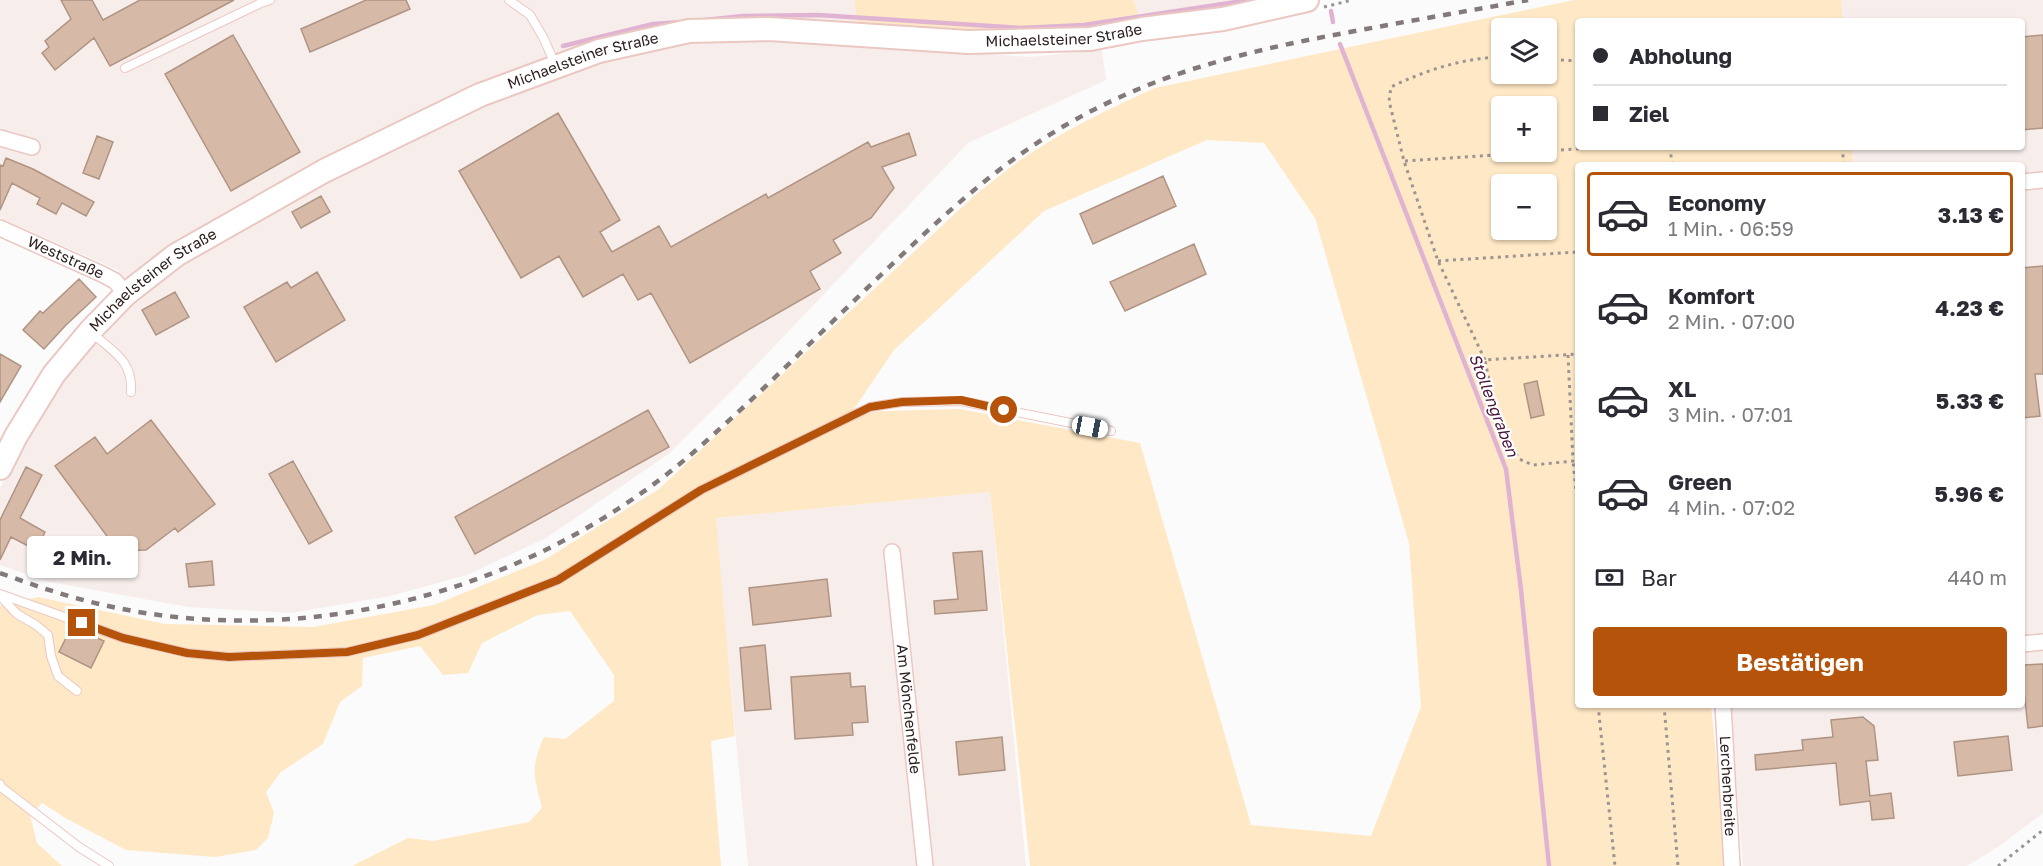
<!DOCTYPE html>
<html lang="de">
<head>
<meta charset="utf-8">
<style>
  :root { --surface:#fff; --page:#f7f7f7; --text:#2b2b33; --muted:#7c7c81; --line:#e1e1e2; --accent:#b45309 }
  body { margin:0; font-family:"Golos Text",sans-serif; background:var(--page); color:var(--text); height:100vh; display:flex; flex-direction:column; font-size:22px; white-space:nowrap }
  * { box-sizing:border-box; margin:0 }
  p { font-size:20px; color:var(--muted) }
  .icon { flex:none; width:33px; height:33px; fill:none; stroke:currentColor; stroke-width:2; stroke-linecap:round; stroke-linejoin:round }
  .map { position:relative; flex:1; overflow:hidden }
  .panel { position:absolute; left:1575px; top:162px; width:450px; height:546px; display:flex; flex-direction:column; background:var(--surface); border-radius:6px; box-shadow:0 2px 4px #0004 }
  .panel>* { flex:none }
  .banner { position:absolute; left:1575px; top:18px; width:450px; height:132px; border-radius:6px; box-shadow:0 2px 4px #0004; display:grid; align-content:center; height:132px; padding:0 18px; background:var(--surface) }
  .tools { position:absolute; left:1491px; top:18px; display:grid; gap:12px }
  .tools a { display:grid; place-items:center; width:66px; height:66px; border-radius:6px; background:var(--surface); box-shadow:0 2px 4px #0004; font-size:30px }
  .end { position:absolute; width:27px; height:27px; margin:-14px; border:8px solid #b45309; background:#fff; box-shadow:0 0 0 3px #fff }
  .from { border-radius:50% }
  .bubble { position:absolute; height:42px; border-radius:6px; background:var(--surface); box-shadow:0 2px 4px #0004; font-size:20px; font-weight:700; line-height:42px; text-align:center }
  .car { position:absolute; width:18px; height:36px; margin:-18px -9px; border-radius:8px; box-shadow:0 0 4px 2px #0007; background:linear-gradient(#fff 24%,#345 0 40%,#fff 0 76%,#345 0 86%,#fff 0) }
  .banner b { display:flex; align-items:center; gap:21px; height:57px; font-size:22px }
  .banner b+b { border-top:2px solid var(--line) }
  .banner i { width:15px; height:15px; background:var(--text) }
  ul { padding:10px 0 0; list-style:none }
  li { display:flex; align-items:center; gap:18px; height:84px; margin:0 12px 9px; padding:0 6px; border:3px solid transparent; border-radius:6px }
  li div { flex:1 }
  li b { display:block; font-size:22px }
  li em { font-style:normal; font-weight:700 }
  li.active { border-color:var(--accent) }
  li>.icon { width:54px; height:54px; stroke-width:1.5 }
  .pay { display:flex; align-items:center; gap:15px; height:66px; padding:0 18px; font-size:22px }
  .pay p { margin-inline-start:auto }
  .primary-button { display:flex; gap:12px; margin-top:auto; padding:12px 18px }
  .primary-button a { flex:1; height:69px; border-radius:6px; background:var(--accent); color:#fff; font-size:24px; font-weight:700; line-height:69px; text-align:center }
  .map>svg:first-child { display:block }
  .built { fill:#f7eeec }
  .green { fill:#ffe8c5; fill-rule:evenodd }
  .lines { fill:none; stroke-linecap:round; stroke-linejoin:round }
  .stream { stroke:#e0b3d2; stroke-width:4.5 }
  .building { fill:#d6b9a7; stroke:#b09483; stroke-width:1.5 }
  .lane-casing { stroke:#ebc7c2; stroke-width:10 }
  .street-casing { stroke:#ebc7c2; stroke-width:18 }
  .secondary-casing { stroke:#ebc7c2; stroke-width:26 }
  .path { stroke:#9a9493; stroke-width:3; stroke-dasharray:3 4.5; stroke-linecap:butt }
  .lane { stroke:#fff; stroke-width:8 }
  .street { stroke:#fff; stroke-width:15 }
  .secondary { stroke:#fff; stroke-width:22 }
  .rail { stroke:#827a79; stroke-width:4.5; stroke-dasharray:8 8; stroke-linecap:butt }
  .route { stroke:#b45309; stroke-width:8 }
  .labels { text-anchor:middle; stroke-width:4.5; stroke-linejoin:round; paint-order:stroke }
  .street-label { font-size:15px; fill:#2d201f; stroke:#fff }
  .water-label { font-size:16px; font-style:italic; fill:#49143e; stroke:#fff }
</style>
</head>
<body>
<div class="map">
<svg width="2043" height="866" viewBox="0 0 2043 866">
  <rect width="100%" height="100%" fill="#fbfbfb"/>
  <path class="built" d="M 0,0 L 854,0 L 860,44 L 1029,57 L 1102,50 L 1106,80 L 968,143 L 744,378 L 670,453 L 546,538 L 467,575 L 390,596 L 291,613 L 188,607 L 45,581 L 0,565 L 0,488 L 21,444 L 48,396 L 85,348 L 130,303 L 118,270 L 0,218 Z
    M 1134,0 L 1263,0 L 1236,6 L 1140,21 Z
    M 1841,0 L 2043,0 L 2043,813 L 2001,845 L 1967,866 L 1743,866 L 1730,705 L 2022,705 L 2022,165 L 1853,165 L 1852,147 L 2022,147 L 2022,21 L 1843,21 Z
    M 990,492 L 1026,866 L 748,866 L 715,518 Z"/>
  <path class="green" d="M 854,0 L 1134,0 L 1140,21 L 1026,34 L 857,22 Z
    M 1574,0 L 1841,0 L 1843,21 L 1578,21 L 1578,147 L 1852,147 L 1853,165 L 1578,165 L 1578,705 L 1711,705 L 1727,866 L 1030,866 L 990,492 L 716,518 L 735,736 L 711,741 L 721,866 L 352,866 L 408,838 L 433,841 L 529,822 L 542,808 C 534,776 530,768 544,737 L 565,739 L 614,701 L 614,675 L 570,611 L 538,615 L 482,643 L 468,673 L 443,675 L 420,646 L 363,658 L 362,686 L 340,702 L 323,744 L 281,772 L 266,792 L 274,813 L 268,838 L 256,850 L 215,857 L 126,850 L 67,819 L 42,803 L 30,815 L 37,843 L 62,866 L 0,866 L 0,606 L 38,597 L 165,624 L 313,627 L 434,605 L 544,560 L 659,489 L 974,196 C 989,184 1004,172 1019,161 C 1061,132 1108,109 1155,88 ZM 1502,28 L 1546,28 L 1546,74 L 1502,74 ZM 1502,106 L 1546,106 L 1546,152 L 1502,152 ZM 1207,140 L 1264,143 L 1315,218 L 1409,543 L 1421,707 L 1371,836 L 1251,825 L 1140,443 L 959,409 L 852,412 L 894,350 L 1044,211 ZM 1502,184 L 1546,184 L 1546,230 L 1502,230 Z"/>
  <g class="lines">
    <path class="stream" d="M 1331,11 L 1333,22
      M 704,20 L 743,16 L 818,15 L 1021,28 L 1084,25 L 1249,0
      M 1340,44 L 1506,469 L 1521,590 L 1549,866
      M 563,46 L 653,24 L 681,22"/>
  </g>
  <path class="building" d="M 61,0 L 92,0 L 103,20 L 140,0 L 234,0 L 110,66 L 94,38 L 55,70 L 42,53 L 49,47 L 45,41 L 71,19 Z
    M 366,0 L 406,0 L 410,9 L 310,52 L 301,29 Z
    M 233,35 L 300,152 L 231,191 L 165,74 Z
    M 2043,35 L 2043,128 L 2022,130 L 2022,37 Z
    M 558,113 L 620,220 L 600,232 L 612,252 L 659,226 L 671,247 L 766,194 L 768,198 L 868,142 L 871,147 L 909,133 L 916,155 L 882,167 L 894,188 L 871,218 L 833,240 L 841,253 L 810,271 L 820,289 L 690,363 L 651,293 L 638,300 L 623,274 L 583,297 L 559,256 L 521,278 L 459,171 Z
    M 97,136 L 113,142 L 99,179 L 83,173 Z
    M 6,158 L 33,169 L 94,202 L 86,216 L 62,203 L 56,214 L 37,204 L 40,198 L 12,183 L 0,210 L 0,165 L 3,166 Z
    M 1163,176 L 1176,206 L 1093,244 L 1080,214 Z
    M 321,196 L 330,212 L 301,228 L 292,212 Z
    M 1194,244 L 1206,274 L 1125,311 L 1110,282 Z
    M 2043,266 L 2043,374 L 2035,374 L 2040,416 L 2022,418 L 2022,268 Z
    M 317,272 L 345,320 L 276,362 L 244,307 L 287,282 L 291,288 Z
    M 79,279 L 96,297 L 66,325 L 44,349 L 23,330 L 40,311 L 43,313 Z
    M 175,292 L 189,317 L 156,335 L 142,310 Z
    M 0,354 L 21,366 L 0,402 Z
    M 1537,381 L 1544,415 L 1531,418 L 1524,384 Z
    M 648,410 L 669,447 L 475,554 L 455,517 Z
    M 151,420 L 215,504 L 178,532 L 175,528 L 146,550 L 118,551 L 55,466 L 95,437 L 107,454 Z
    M 293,461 L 332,531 L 309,544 L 269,474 Z
    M 26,467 L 42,475 L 20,518 L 45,532 L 36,550 L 11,537 L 0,560 L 0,520 Z
    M 982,551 L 987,610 L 935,614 L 934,601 L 958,599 L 953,553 Z
    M 212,561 L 214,585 L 189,587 L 186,564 Z
    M 827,579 L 831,616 L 753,625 L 749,588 Z
    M 72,626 L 104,641 L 91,668 L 59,652 Z
    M 765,645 L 771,709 L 745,711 L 740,648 Z
    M 2043,664 L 2043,726 L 2028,728 L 2024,691 L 2023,691 L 2022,665 Z
    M 850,673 L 851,687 L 865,686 L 868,722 L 852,723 L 853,735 L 795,739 L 791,677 Z
    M 1863,717 L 1874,726 L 1878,760 L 1866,761 L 1870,796 L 1891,793 L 1894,818 L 1872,820 L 1870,801 L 1840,805 L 1836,763 L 1756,770 L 1755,755 L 1803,750 L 1802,740 L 1833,737 L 1831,720 Z
    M 2008,736 L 2012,770 L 1958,776 L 1954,742 Z
    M 1002,737 L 1005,770 L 959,775 L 956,742 Z"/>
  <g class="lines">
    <defs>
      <path id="lane" d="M 509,0 L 530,15 L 543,37 L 556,66
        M 125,68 L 261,3 L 270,0
        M 91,332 C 113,352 133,360 131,392
        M 0,594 L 123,638 L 187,653 L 229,657 L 347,652 L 418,635 L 558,580 L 701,490 L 870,407 L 902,402 L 961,401 L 1111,431
        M 0,596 L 17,614 L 36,625 L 48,635 L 51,656 L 58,676 L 77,691
        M 0,784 L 1,787 L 79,847 L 109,866"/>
      <g id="street">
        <path d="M 0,138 L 32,147"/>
        <path d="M 2022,182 L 2043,180"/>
        <path id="s1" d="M 0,228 L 104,275 L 115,281 L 126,294"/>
        <path id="s2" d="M 892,552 L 925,866"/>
        <path d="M 2022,644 L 2043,642"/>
        <path id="s3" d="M 1723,705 L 1732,866"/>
      </g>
      <g id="secondary">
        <path id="s4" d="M 0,468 L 16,436 L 54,374 L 90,331 L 126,294 L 176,255 L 324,171 L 480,95 L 599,51 L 689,31 L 769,29 L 968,42 L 1090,39 L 1142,29 L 1223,19 L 1307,0"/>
      </g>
    </defs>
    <use href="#lane" class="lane-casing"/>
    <use href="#street" class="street-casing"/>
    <use href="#secondary" class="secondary-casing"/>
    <path class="path" d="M 1324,7 L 1352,0
      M 1546,59 L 1578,61
      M 1670,147 L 1672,165
      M 1842,147 L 1844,165
      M 1546,151 L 1602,147
      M 1405,161 L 1538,152
      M 1438,261 L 1578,252
      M 1568,355 L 1573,461 L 1533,465 L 1519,459 C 1501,425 1492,398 1485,360 L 1578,354
      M 1485,360 L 1438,261 L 1404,161 L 1389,101 L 1391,87 C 1426,70 1463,58 1502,57
      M 1578,461 L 1573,461 L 1578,511
      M 1598,705 L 1615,866
      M 1664,705 L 1678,866
      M 1998,866 L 2043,830"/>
    <use href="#lane" class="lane"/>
    <use href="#street" class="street"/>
    <use href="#secondary" class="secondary"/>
    <path class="rail" d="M 0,573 C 33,585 65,596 99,604 C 308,653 534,591 695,451 C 760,394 821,332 883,273 C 939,219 996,166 1064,126 C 1162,69 1256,49 1366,29 C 1420,19 1474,10 1528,0"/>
  </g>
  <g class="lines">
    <path class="route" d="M 82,623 L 123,638 L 187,653 L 229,657 L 347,652 L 418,635 L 558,580 L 701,490 L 870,407 L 902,402 L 961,400 L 1004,410"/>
  </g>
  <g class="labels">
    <g class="street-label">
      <text dy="5" stroke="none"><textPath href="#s4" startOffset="1218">Michaelsteiner Straße</textPath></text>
      <text dy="5" stroke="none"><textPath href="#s4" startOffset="732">Michaelsteiner Straße</textPath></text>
      <text dy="5" stroke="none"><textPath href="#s1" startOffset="72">Weststraße</textPath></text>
      <text dy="5" stroke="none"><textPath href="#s4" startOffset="246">Michaelsteiner Straße</textPath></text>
      <text dy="5" stroke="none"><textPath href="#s2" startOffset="158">Am Mönchenfelde</textPath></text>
      <text dy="5" stroke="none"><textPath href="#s3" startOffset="81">Lerchenbreite</textPath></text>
    </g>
    <g class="water-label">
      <text transform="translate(1494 405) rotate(69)" y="6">Stollengraben</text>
    </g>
  </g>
</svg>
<div class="tools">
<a><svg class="icon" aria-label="layers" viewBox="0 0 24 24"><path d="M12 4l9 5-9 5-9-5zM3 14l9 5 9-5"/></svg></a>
<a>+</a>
<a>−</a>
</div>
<i class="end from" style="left:1004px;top:410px"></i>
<i class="end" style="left:82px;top:623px"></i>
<div class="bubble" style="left:27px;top:536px;width:111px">2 Min.</div>
<i class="car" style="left:1090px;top:427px;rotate:101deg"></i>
<div class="banner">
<b><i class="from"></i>Abholung</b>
<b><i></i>Ziel</b>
</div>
<section class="panel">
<ul>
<li class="active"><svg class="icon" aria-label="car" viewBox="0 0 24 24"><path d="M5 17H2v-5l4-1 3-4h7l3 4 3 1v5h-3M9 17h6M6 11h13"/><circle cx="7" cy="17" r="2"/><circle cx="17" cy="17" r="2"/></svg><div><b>Economy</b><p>1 Min. · 06:59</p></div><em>3.13 €</em></li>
<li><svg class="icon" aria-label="car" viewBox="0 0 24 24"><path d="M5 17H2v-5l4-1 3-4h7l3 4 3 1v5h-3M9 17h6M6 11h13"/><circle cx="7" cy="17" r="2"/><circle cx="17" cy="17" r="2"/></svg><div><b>Komfort</b><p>2 Min. · 07:00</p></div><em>4.23 €</em></li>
<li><svg class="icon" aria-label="car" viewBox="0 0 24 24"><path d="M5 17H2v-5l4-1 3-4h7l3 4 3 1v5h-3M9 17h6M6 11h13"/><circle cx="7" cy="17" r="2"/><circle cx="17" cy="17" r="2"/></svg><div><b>XL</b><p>3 Min. · 07:01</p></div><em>5.33 €</em></li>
<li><svg class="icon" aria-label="car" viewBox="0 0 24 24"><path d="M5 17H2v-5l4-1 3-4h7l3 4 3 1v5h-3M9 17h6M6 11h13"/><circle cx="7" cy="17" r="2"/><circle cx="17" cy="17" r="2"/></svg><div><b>Green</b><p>4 Min. · 07:02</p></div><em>5.96 €</em></li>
</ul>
<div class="pay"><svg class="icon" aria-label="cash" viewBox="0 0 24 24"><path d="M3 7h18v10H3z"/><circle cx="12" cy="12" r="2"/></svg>Bar<p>440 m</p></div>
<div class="primary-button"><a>Bestätigen</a></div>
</section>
</div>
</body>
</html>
